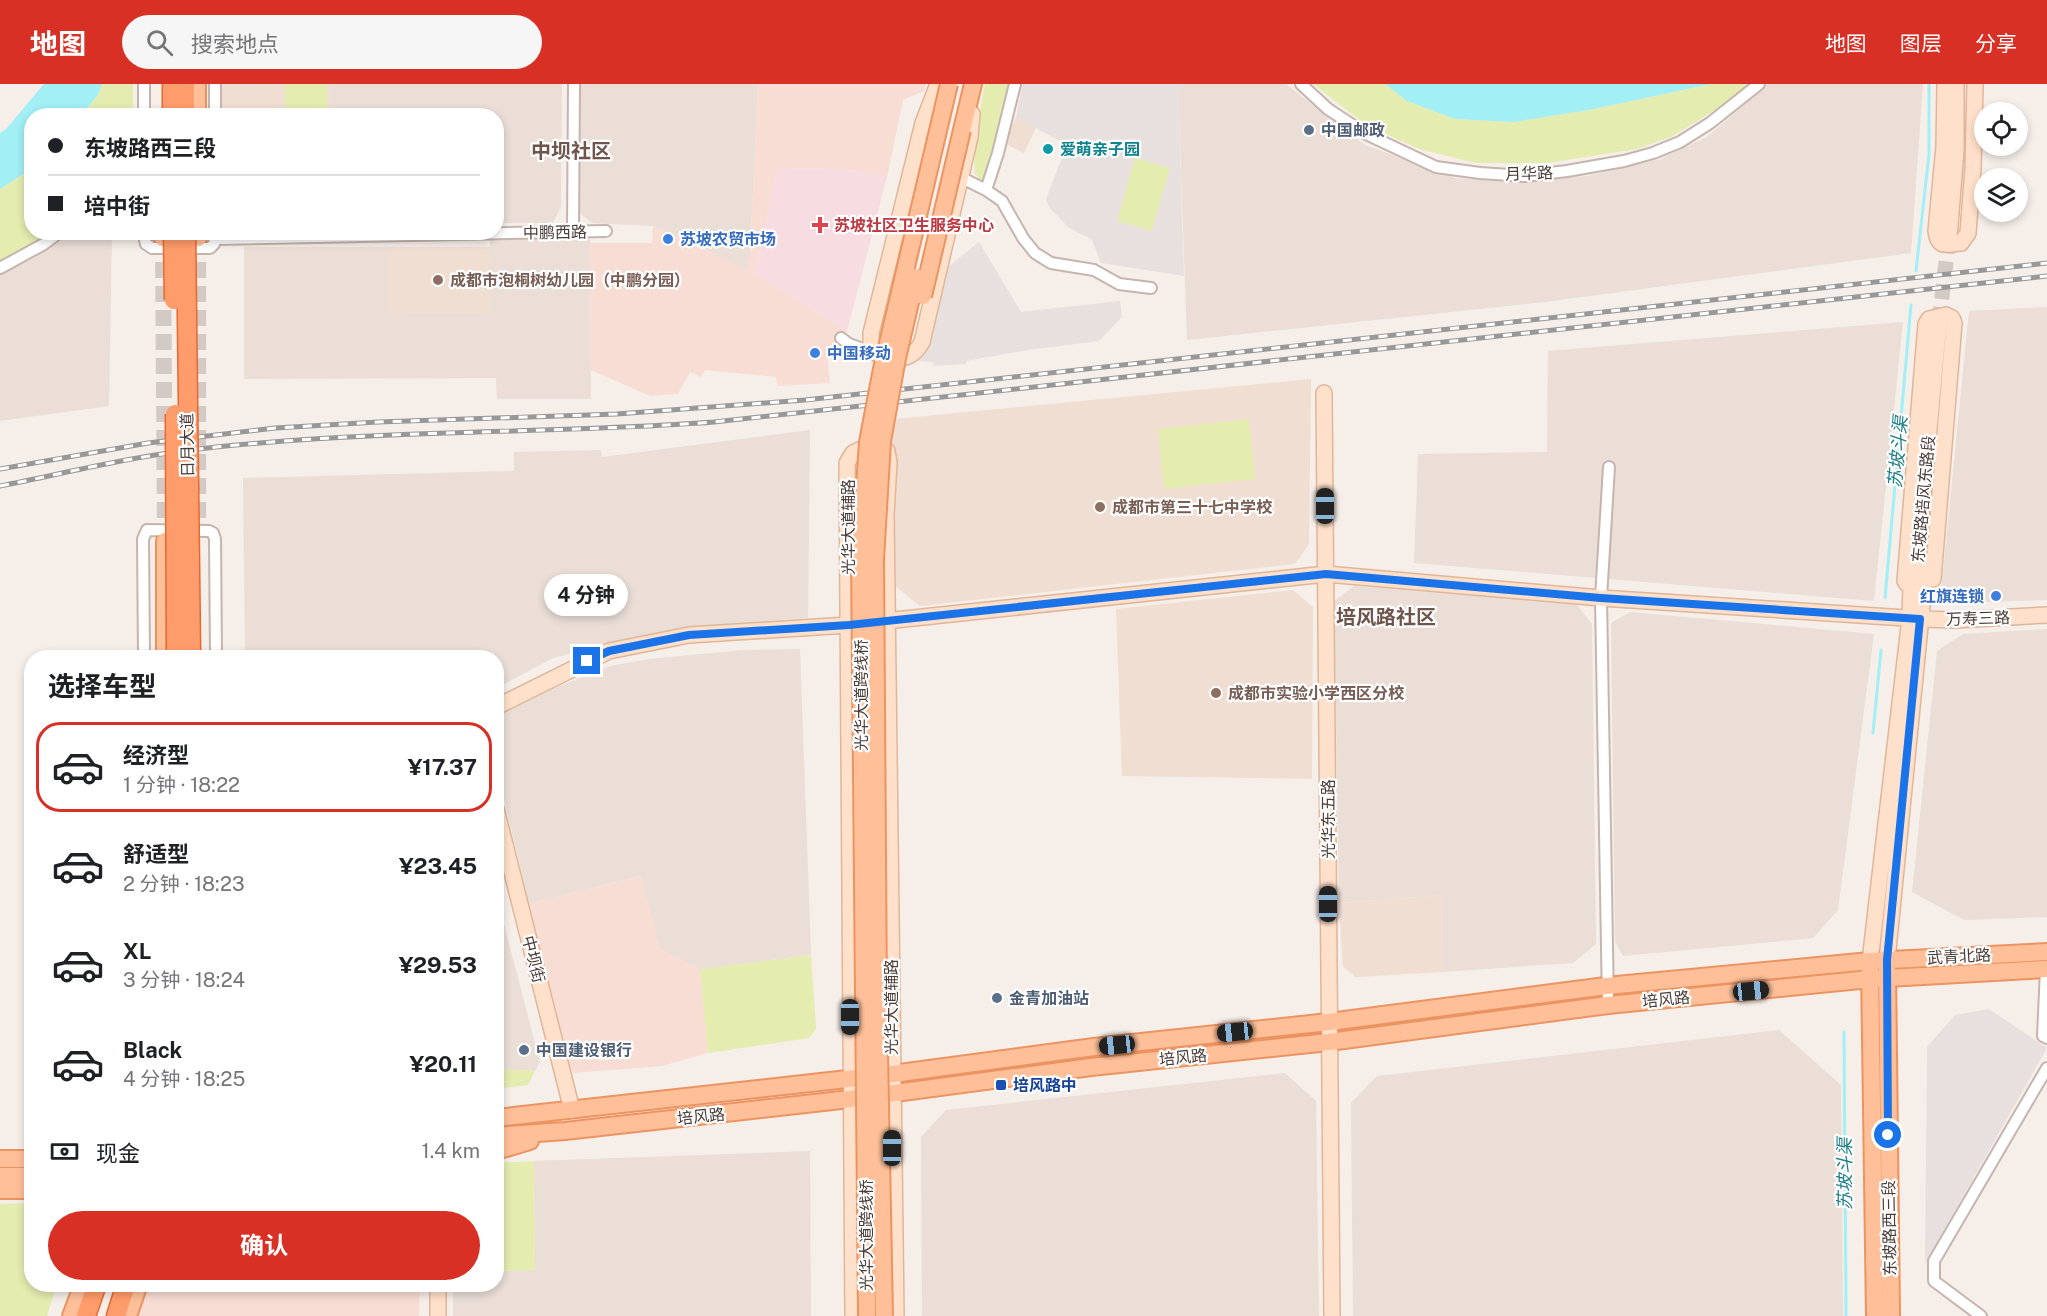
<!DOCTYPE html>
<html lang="zh">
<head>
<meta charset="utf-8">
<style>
  :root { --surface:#fff; --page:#f6f6f6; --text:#202124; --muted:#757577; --line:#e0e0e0; --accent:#d93025 }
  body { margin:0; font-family:"Public Sans","Noto Sans SC",sans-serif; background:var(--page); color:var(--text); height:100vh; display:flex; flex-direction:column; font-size:22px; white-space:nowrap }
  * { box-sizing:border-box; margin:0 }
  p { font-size:20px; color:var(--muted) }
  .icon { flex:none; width:33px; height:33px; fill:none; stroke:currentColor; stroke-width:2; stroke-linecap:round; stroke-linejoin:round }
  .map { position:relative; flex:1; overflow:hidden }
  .sheet { position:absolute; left:24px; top:566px; width:480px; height:642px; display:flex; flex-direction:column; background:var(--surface); border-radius:24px; box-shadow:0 3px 9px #0003 }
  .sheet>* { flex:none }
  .hud { position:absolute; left:24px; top:24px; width:480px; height:132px; border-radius:24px; box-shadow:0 3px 9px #0003; display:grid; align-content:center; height:132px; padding:0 24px; background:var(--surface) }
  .buttons { position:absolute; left:1974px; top:18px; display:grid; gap:12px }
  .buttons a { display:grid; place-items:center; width:54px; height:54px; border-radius:50%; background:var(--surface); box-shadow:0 3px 9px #0003; font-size:30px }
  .end { position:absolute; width:27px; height:27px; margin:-14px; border:8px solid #1a73e8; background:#fff; box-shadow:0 0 0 3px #fff }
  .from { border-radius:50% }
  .bubble { position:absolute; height:42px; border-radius:21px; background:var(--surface); box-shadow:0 3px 9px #0003; font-size:20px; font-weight:700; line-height:42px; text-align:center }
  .car { position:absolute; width:18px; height:36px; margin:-18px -9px; border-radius:8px; box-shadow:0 0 4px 2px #0007; background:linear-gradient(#222 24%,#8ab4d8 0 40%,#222 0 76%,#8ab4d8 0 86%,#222 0) }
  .hud b { display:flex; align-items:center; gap:21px; height:57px; font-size:22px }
  .hud b+b { border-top:2px solid var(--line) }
  .hud i { width:15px; height:15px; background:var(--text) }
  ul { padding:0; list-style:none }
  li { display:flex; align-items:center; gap:18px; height:90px; margin:0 12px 9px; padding:0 12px; border:3px solid transparent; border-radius:24px }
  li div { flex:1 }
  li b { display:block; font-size:22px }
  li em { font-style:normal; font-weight:700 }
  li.current { border-color:var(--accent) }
  li>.icon { width:54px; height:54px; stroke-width:1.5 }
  h2 { padding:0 24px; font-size:27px; line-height:72px }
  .pay { display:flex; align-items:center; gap:15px; height:66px; padding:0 24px; font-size:22px }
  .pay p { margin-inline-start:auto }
  .action { display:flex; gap:12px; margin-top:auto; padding:12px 24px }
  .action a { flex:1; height:69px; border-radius:36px; background:var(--accent); color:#fff; font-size:24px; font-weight:700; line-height:69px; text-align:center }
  header { display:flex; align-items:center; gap:36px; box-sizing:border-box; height:84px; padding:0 30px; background:var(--accent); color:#fff }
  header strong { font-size:28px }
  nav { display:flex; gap:33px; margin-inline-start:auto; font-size:21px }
  .search { width:420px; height:54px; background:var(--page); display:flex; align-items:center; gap:15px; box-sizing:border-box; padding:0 21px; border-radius:33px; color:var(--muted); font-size:22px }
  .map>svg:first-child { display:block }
  .residential { fill:#eaded7 }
  .commercial { fill:#f8ddd4 }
  .industrial { fill:#e8e0de }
  .education { fill:#f0ded2 }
  .medical { fill:#f7dce2 }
  .green { fill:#e5ecb0 }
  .water { fill:#a2eff6 }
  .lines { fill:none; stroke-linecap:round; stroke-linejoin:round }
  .stream { stroke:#a2eff6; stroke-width:3 }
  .secondary-tunnel { stroke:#d4cac5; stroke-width:15; stroke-dasharray:15 8; stroke-linecap:butt }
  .primary-tunnel { stroke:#d4cac5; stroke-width:16; stroke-dasharray:16 8; stroke-linecap:butt }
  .street-casing { stroke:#c5b5ae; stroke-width:14 }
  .secondary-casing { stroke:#dfb69a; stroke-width:18 }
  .primary-casing { stroke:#ec9461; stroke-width:20 }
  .highway-casing { stroke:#e86831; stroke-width:21 }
  .street { stroke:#fff; stroke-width:10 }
  .secondary { stroke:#ffe0ca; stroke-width:15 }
  .primary { stroke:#ffc099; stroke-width:16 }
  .highway { stroke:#ff9c6b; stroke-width:18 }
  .rail-casing { stroke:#989898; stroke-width:5 }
  .rail { stroke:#fff; stroke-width:3; stroke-dasharray:9; stroke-linecap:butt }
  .primary-bridge-casing { stroke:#ec9461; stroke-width:20; stroke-linecap:butt }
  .highway-bridge-casing { stroke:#e86831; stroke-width:21; stroke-linecap:butt }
  .primary-bridge { stroke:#ffc099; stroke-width:16 }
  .highway-bridge { stroke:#ff9c6b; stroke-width:18 }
  .route { stroke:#1a73e8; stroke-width:8 }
  .service-dot { fill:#5c6f8a; stroke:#fff; stroke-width:2 }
  .culture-dot { fill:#0f9aa8; stroke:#fff; stroke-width:2 }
  .health-dot { fill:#e0444e; stroke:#fff; stroke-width:2 }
  .shop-dot { fill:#3f7fe0; stroke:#fff; stroke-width:2 }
  .education-dot { fill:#8d6e63; stroke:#fff; stroke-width:2 }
  .transit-dot { fill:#1a4fb4; stroke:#fff; stroke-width:2 }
  .labels { text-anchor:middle; stroke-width:4.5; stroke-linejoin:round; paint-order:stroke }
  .service-label { font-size:16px; font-weight:bold; fill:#4e5e75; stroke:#fff; text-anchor:start }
  .culture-label { font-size:16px; font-weight:bold; fill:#0d838f; stroke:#fff; text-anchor:start }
  .street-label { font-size:16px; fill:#4a3c37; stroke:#fff }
  .health-label { font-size:16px; font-weight:bold; fill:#be3a42; stroke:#fff; text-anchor:start }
  .shop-label { font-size:16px; font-weight:bold; fill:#366cbe; stroke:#fff; text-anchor:start }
  .education-label { font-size:16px; font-weight:bold; fill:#785e54; stroke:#fff; text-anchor:start }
  .transit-label { font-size:16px; font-weight:bold; fill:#164399; stroke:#fff; text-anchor:start }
  .water-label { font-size:18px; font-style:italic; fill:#20818b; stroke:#fff }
  .quarter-label { font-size:20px; font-weight:bold; fill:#6e564d; stroke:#fff }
</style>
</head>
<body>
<header>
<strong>地图</strong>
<div class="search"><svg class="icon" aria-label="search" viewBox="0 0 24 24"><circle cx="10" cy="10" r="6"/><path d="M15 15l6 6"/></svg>搜索地点</div>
<nav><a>地图</a><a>图层</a><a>分享</a></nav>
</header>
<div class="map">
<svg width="2047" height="1232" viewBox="0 0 2047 1232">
  <rect width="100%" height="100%" fill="#f6eee9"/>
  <path class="residential" d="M 331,0 L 562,0 L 561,123 L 553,139 L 497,139 L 496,32 L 331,32 Z
    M 579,0 L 758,0 L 750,173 L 746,188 L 708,167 L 653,142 L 592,139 L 578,128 Z
    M 1178,0 L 1286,0 L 1365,61 L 1455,94 L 1500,97 L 1588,92 L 1660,75 L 1707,53 L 1768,0 L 1923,0 L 1911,169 L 1545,218 L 1187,256 Z
    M 71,149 L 112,149 L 109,322 L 0,337 L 0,189 L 30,176 Z
    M 490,155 L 590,155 L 591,315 L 497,315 L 496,294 L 244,295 L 244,163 L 387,163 L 387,228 L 490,229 Z
    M 2047,223 L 2047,516 L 1954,519 L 1941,507 L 1969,227 Z
    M 1903,238 L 1874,517 L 1414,479 L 1418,370 L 1547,368 L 1548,267 Z
    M 810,346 L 808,534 L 686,543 L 624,556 L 553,574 L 497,604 L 496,573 L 245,573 L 243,394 L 514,387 L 514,368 L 601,366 L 602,373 Z
    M 1354,502 L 1576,520 L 1592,540 L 1596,860 L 1573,879 L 1442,888 L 1443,811 L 1339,819 L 1334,517 Z
    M 1630,528 L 1874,550 L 1838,826 L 1813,854 L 1623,872 L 1615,858 L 1611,539 Z
    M 2047,545 L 2047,833 L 1964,836 L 1912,808 L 1937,567 L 1963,550 Z
    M 800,565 L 811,871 L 700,885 L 660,865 L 640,792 L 529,820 L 497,686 L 497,631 L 555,604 L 610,582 L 649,575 L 743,566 Z
    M 496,810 L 540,978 L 535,987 L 497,985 Z
    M 1779,946 L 1841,1001 L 1843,1232 L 1353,1232 L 1351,1019 L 1377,992 Z
    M 1285,989 L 1316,1017 L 1319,1232 L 922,1232 L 921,1053 L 946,1026 Z
    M 810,1067 L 811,1232 L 453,1232 L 453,1200 L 496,1200 L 497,1187 L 535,1186 L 534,1077 Z"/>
  <path class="commercial" d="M 758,0 L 926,0 L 924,7 L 903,16 L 887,93 L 844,85 L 777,84 L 755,189 L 847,247 L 827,268 L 830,299 L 777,302 L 776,293 L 705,286 L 701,293 L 690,288 L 678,310 L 650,312 L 591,286 L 590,159 L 652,159 L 653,142 L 708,167 L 746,187 L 750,173 Z
    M 641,792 L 660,865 L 700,885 L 708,969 L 662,982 L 574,989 L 570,986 L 529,820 Z
    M 149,1200 L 420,1200 L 419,1232 L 138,1232 Z"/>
  <path class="industrial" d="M 1023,0 L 1178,0 L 1184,192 L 1101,179 L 1092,156 L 1068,143 L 1049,123 L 1046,115 L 1067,61 L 1016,33 Z
    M 979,158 L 1021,228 L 1120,217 L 1122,233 L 1099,257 L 1028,266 L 966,277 L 966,280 L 933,282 L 932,278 L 918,277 L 939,190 Z
    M 1989,925 L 2047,964 L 1925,1180 L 1927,963 L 1955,931 Z"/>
  <path class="education" d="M 222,0 L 331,0 L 331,31 L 222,32 Z
    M 1016,33 L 1036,44 L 1024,69 L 1004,59 Z
    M 387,163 L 490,163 L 490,229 L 387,228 Z
    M 1311,295 L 1309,460 L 1295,480 L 920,522 L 889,497 L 885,382 L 894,335 Z
    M 1293,506 L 1313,523 L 1312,695 L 1122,692 L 1116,525 Z
    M 1443,811 L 1442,888 L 1356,893 L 1343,883 L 1339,819 Z"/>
  <path class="medical" d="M 777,84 L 844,85 L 887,93 L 847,247 L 755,189 Z"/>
  <path class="green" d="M 102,0 L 133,0 L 133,31 L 81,32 L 98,11 Z
    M 285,0 L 327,0 L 327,31 L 285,31 Z
    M 985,0 L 1009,0 L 983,99 L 975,90 L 973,62 Z
    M 1313,0 L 1385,0 L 1407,17 L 1455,35 L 1513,38 L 1589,26 L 1711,0 L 1749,0 L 1720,23 L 1671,53 L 1637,65 L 1547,79 L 1476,79 L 1419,65 L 1366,41 Z
    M 1135,74 L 1170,84 L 1152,147 L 1117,137 Z
    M 31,85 L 32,148 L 51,149 L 36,160 L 0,179 L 0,105 Z
    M 1249,335 L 1255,395 L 1164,405 L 1158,345 Z
    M 811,871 L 816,945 L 809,954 L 708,969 L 700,885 Z
    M 497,985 L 535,987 L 528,1001 L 497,1005 Z
    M 534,1077 L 535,1186 L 497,1187 L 497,1079 Z
    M 31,1119 L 32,1200 L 57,1200 L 47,1232 L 0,1232 L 0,1120 Z"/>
  <path class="water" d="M 44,0 L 102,0 L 98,11 L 81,31 L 32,32 L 31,85 L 0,105 L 0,49 L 6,45 Z
    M 1385,0 L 1711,0 L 1589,26 L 1513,38 L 1455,35 L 1407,17 Z"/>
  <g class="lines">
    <path class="stream" d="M 1916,187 L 1929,70 L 1929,0
      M 1885,514 L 1911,221
      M 1873,649 L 1881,566
      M 1844,948 L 1846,1232"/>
    <path class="secondary-tunnel" d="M 1939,238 L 1949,153"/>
    <path class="primary-tunnel" d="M 163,154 L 165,457
      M 198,154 L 198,438"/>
    <defs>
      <path id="street" d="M 215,0 L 215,32
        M 1301,0 L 1328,25 L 1366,50 L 1436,83 L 1480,89 L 1525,92 L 1567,87 L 1624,77 L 1653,69 L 1680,58 L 1710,39 L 1759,0
        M 144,32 L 144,0
        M 960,93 L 986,106 L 1002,117 L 1023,154 L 1035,169 L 1051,179 L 1094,186 L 1119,200 L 1151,204
        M 986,106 L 998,69 L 1015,0
        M 573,147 L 574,0
        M 143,148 L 146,160 L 152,164 L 210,164 L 214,160 L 216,150
        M 216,155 L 606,147
        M 0,184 L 44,160 L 60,148
        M 841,254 L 849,260 L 877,270
        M 144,573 L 143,455 L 147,446 L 209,447 L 213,449 L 215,455 L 216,573
        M 2046,885 L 2043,952 L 2047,954
        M 1608,921 L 1601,514 L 1609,383
        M 1981,1232 L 1934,1197 L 1934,1177 L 2047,984"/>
      <path id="secondary" d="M 938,0 L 923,39 L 871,249 L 871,259 L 877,270 C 897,276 911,278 922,258 L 970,53 L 972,30
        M 1945,0 L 1944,63 L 1936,147 C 1938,165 1946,160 1961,159 L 1968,149 L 1973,84 L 1975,0
        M 1949,153 L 1956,66 L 1956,0
        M 1324,309 L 1332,1232
        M 1908,501 L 1905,497 L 1926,240 L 1929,235 L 1946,231 L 1952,234 L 1954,239 L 1933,495
        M 496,623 L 609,567 L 689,551 L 848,541 L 1326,490 L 1601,514 L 1921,535 L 1955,536 L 2047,531
        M 496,725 L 572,1026
        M 1887,876 L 1926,482
        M 1870,877 L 1910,534 L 1911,503 L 1915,496 L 1939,238
        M 438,1200 L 438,1232
        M 853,1232 L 847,379 L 853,369 L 859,366 L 883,366 L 887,367 L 889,378 L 886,431 L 896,1232"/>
      <path id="primary" d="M 197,0 L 197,32
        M 962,46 L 973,0
        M 163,148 L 163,154
        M 198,148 L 198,154
        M 165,457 L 165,573
        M 1887,882 L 1891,1232
        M 1870,884 L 1875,1232
        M 496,1034 L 892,990 L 1094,963 L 1329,938 L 1606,902 L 1870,877 L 2047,868
        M 496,1052 L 565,1047 L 850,1015 L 1091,983 L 1329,958 L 1608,921 L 1870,895 L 2047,885
        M 496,1067 L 530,1057
        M 0,1075 L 32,1075
        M 0,1092 L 32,1092
        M 0,1106 L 32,1106
        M 71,1232 L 83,1200
        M 128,1232 L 139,1200"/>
      <path id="highway" d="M 172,0 L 172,32
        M 185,0 L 185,32
        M 86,1232 L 97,1200
        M 116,1232 L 126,1200"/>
    </defs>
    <use href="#street" class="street-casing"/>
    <use href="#secondary" class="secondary-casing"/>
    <use href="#primary" class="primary-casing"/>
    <use href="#highway" class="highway-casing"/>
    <use href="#street" class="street"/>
    <use href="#secondary" class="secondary"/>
    <use href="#primary" class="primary"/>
    <use href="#highway" class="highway"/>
    <defs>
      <path id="rail" d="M 0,385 L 148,359 L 275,344 L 378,338 L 617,330 L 805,316 L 2047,179
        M 0,402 C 37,395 74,386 111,379 C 160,369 210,363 260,359 C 411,346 563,349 714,338 L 2047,192"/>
    </defs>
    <use href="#rail" class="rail-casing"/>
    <use href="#rail" class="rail"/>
    <defs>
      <path id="primary-bridge" d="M 923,212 L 962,46
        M 867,1232 L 860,474 L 868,358 L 882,285 L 949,0
        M 884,1232 L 878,916 L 875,475 L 882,357 L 897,274 L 916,193"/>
      <path id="highway-bridge" d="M 173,148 L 174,216
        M 186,148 L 191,573
        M 175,330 L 176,573"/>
    </defs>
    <use href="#primary-bridge" class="primary-bridge-casing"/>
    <use href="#highway-bridge" class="highway-bridge-casing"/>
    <use href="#primary-bridge" class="primary-bridge"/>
    <use href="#highway-bridge" class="highway-bridge"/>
  </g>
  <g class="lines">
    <path class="route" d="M 587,577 L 609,567 L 689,551 L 849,541 L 1326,490 L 1601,514 L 1920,535 L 1887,876 L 1888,1051"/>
  </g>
  <g class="service-dot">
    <circle cx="1309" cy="46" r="6"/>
    <circle cx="997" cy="914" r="6"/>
    <circle cx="524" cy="966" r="6"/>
  </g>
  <circle class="culture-dot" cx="1048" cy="65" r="6"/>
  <path class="health-dot" d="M817 132h6v6h6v6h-6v6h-6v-6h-6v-6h6z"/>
  <g class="shop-dot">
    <circle cx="668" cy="155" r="6"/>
    <circle cx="815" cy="269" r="6"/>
    <circle cx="1996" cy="512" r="6"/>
  </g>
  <g class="education-dot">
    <circle cx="438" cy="196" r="6"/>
    <circle cx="1100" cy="423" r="6"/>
    <circle cx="1216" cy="609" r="6"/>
  </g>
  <rect class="transit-dot" x="995" y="995" width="12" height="12" rx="3"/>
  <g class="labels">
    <g class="service-label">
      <text x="1321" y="52">中国邮政</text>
      <text x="1009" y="920">金青加油站</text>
      <text x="536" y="972">中国建设银行</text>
    </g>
    <g class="culture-label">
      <text x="1060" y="71">爱萌亲子园</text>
    </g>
    <g class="street-label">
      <text transform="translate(1529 89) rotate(-2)" y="6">月华路</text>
      <text transform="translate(555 148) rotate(-1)" y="6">中鹏西路</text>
      <text transform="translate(187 361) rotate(-91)" y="6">日月大道</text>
      <text transform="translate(1923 415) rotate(-85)" y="6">东坡路培风东路段</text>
      <text transform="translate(848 443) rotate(-90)" y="6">光华大道辅路</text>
      <text transform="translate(1978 534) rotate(-2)" y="6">万寿三路</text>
      <text transform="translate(861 611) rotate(-90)" y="6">光华大道跨线桥</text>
      <text transform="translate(1328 735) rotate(-90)" y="6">光华东五路</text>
      <text transform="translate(1959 872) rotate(-3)" y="6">武青北路</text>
      <text transform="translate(534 875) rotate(76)" y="6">中坝街</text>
      <text transform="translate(1666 915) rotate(-6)" y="6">培风路</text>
      <text transform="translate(891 923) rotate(-90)" y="6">光华大道辅路</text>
      <text transform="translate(1183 973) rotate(-6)" y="6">培风路</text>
      <text transform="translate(701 1032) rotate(-6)" y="6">培风路</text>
      <text transform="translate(1889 1144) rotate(-91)" y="6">东坡路西三段</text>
      <text transform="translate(866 1151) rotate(-90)" y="6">光华大道跨线桥</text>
    </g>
    <g class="health-label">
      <text x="834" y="147">苏坡社区卫生服务中心</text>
    </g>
    <g class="shop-label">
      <text x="680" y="161">苏坡农贸市场</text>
      <text x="827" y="275">中国移动</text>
      <text x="1984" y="518" text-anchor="end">红旗连锁</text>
    </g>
    <g class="education-label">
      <text x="450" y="202">成都市泡桐树幼儿园（中鹏分园）</text>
      <text x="1112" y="429">成都市第三十七中学校</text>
      <text x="1228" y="615">成都市实验小学西区分校</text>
    </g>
    <g class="transit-label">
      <text x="1013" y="1007">培风路中</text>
    </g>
    <g class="water-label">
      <text transform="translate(1898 368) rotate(-85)" y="6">苏坡斗渠</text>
      <text transform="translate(1845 1090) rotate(-90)" y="6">苏坡斗渠</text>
    </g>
    <g class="quarter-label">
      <text x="571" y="74">中坝社区</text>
      <text x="1386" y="540">培风路社区</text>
    </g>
  </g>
</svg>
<div class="buttons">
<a><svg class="icon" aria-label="locate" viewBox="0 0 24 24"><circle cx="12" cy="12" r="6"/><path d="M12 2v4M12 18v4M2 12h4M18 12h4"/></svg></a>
<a><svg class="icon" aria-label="layers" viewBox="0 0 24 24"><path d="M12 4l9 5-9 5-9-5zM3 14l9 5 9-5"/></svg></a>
</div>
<i class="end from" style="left:1888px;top:1051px"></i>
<i class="end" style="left:587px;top:577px"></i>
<div class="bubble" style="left:544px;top:490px;width:84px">4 分钟</div>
<i class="car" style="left:1325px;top:422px;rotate:0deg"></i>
<i class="car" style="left:1328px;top:820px;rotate:0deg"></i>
<i class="car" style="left:1751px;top:907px;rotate:84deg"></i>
<i class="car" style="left:850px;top:933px;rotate:180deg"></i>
<i class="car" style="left:1235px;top:948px;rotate:264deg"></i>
<i class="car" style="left:1117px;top:961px;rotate:264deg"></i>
<i class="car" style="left:892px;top:1064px;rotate:0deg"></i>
<div class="hud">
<b><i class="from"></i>东坡路西三段</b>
<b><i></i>培中街</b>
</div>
<section class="sheet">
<h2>选择车型</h2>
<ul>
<li class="current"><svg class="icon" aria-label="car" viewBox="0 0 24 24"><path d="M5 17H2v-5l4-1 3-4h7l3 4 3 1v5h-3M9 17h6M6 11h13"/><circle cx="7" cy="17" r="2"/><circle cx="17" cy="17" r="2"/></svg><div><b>经济型</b><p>1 分钟 · 18:22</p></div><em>¥17.37</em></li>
<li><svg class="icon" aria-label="car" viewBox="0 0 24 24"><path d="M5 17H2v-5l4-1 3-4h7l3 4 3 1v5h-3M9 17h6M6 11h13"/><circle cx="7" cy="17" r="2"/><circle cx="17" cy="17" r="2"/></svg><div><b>舒适型</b><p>2 分钟 · 18:23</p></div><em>¥23.45</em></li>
<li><svg class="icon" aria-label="car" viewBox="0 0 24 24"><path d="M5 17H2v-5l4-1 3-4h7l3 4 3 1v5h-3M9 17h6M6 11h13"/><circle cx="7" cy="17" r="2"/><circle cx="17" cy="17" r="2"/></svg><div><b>XL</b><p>3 分钟 · 18:24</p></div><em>¥29.53</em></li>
<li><svg class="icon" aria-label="car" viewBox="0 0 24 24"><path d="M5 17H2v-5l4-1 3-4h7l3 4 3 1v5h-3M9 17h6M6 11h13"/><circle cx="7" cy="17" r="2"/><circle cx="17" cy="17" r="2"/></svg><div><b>Black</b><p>4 分钟 · 18:25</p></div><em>¥20.11</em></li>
</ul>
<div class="pay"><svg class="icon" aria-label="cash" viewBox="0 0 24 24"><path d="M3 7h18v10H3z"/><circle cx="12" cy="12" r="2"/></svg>现金<p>1.4 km</p></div>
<div class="action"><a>确认</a></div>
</section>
</div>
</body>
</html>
